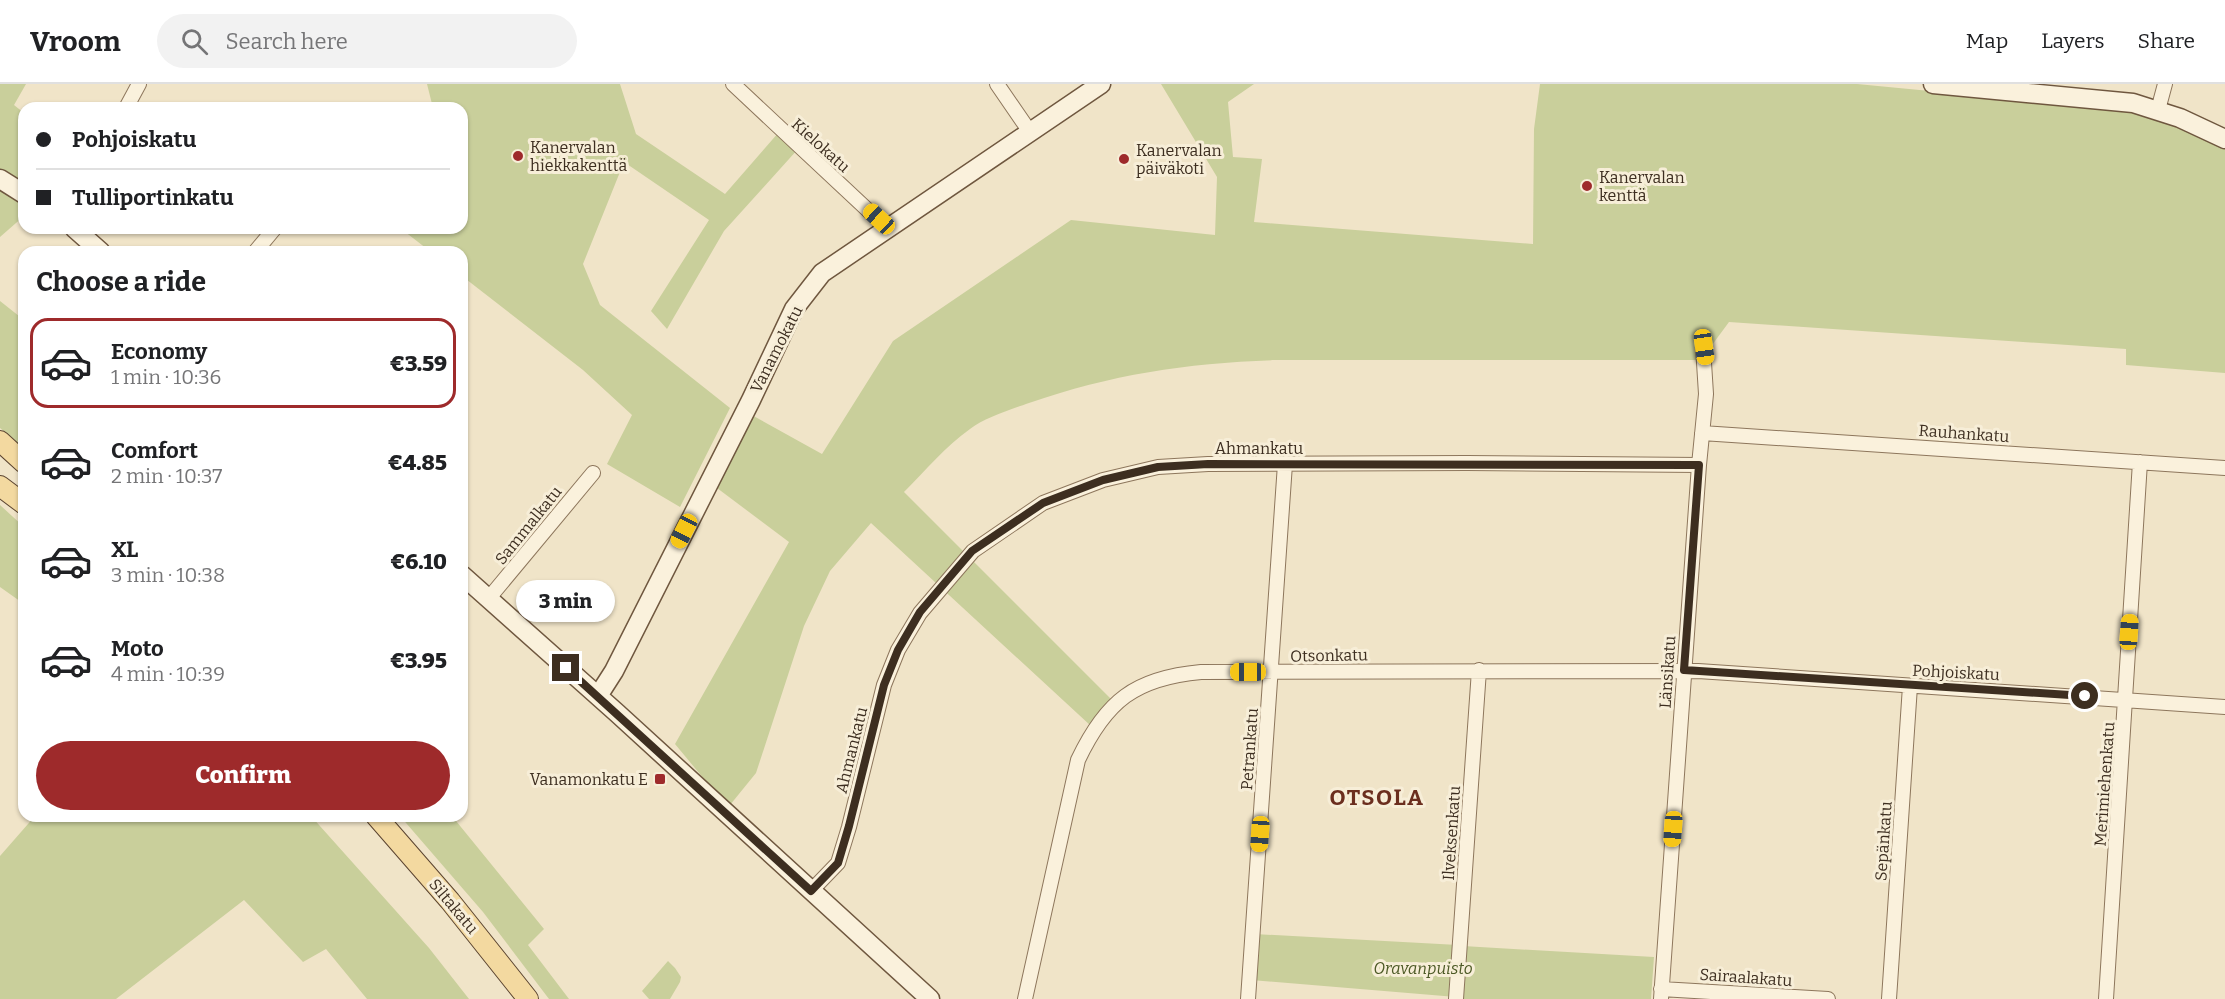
<!DOCTYPE html>
<html lang="en">
<head>
<meta charset="utf-8">
<style>
  :root { --surface:#fff; --page:#f2f2f2; --text:#202124; --muted:#757577; --line:#e0e0e0; --accent:#9e2a2b }
  body { margin:0; font-family:Bitter,serif; background:var(--page); color:var(--text); height:100vh; display:flex; flex-direction:column; font-size:22px; white-space:nowrap }
  * { box-sizing:border-box; margin:0 }
  p { font-size:20px; color:var(--muted) }
  .icon { flex:none; width:33px; height:33px; fill:none; stroke:currentColor; stroke-width:2; stroke-linecap:round; stroke-linejoin:round }
  .map { position:relative; flex:1; overflow:hidden }
  .details { position:absolute; left:18px; top:162px; width:450px; height:576px; display:flex; flex-direction:column; background:var(--surface); border-radius:18px; box-shadow:0 2px 4px #0004 }
  .details>* { flex:none }
  .banner { position:absolute; left:18px; top:18px; width:450px; height:132px; border-radius:18px; box-shadow:0 2px 4px #0004; display:grid; align-content:center; height:132px; padding:0 18px; background:var(--surface) }
  .end { position:absolute; width:27px; height:27px; margin:-14px; border:8px solid #3d2e20; background:#fff; box-shadow:0 0 0 3px #fff }
  .from { border-radius:50% }
  .bubble { position:absolute; height:42px; border-radius:21px; background:var(--surface); box-shadow:0 2px 4px #0004; font-size:20px; font-weight:800; line-height:42px; text-align:center }
  .car { position:absolute; width:18px; height:36px; margin:-18px -9px; border-radius:8px; box-shadow:0 0 4px 2px #0007; background:linear-gradient(#f5c518 24%,#345 0 40%,#f5c518 0 76%,#345 0 86%,#f5c518 0) }
  .banner b { display:flex; align-items:center; gap:21px; height:57px; font-size:22px }
  .banner b+b { border-top:2px solid var(--line) }
  .banner i { width:15px; height:15px; background:var(--text) }
  ul { padding:0; list-style:none }
  li { display:flex; align-items:center; gap:18px; height:90px; margin:0 12px 9px; padding:0 6px; border:3px solid transparent; border-radius:18px }
  li div { flex:1 }
  li b { display:block; font-size:22px }
  li em { font-style:normal; font-weight:800 }
  li.selected { border-color:var(--accent) }
  li>.icon { width:54px; height:54px; stroke-width:1.5 }
  h2 { padding:0 18px; font-size:27px; line-height:72px }
  .primary-button { display:flex; gap:12px; margin-top:auto; padding:12px 18px }
  .primary-button a { flex:1; height:69px; border-radius:36px; background:var(--accent); color:#fff; font-size:24px; font-weight:800; line-height:69px; text-align:center }
  header { display:flex; align-items:center; gap:36px; box-sizing:border-box; height:84px; padding:0 30px; background:var(--surface); border-bottom:2px solid var(--line) }
  header strong { font-size:28px }
  nav { display:flex; gap:33px; margin-inline-start:auto; font-size:21px }
  .search { width:420px; height:54px; background:var(--page); display:flex; align-items:center; gap:15px; box-sizing:border-box; padding:0 21px; border-radius:33px; color:var(--muted); font-size:22px }
  .map>svg:first-child { display:block }
  .green { fill:#c9cf9b }
  .lines { fill:none; stroke-linecap:round; stroke-linejoin:round }
  .street-casing { stroke:#8d765c; stroke-width:16 }
  .secondary-casing { stroke:#6f573f; stroke-width:21 }
  .primary-casing { stroke:#5b4430; stroke-width:22 }
  .street { stroke:#faf1dc; stroke-width:14 }
  .secondary { stroke:#faf1dc; stroke-width:18 }
  .primary { stroke:#f3d9a0; stroke-width:20 }
  .route { stroke:#3d2e20; stroke-width:8 }
  .poi-dot { fill:#9e2a2b; stroke:#f7eed8; stroke-width:2 }
  .labels { text-anchor:middle; stroke-width:6; stroke-linejoin:round; paint-order:stroke }
  .street-label { font-size:16px; fill:#3d2e20; stroke:#f7eed8 }
  .poi-label { font-size:16px; fill:#3d2e20; stroke:#f7eed8; text-anchor:start }
  .park-label { font-size:16px; font-style:italic; fill:#4d5a26; stroke:#f7eed8 }
  .district-label { font-size:22px; font-weight:bold; letter-spacing:1.5px; fill:#6b2e1e; stroke:#f7eed8 }
</style>
</head>
<body>
<header>
<strong>Vroom</strong>
<div class="search"><svg class="icon" aria-label="search" viewBox="0 0 24 24"><circle cx="10" cy="10" r="6"/><path d="M15 15l6 6"/></svg>Search here</div>
<nav><a>Map</a><a>Layers</a><a>Share</a></nav>
</header>
<div class="map">
<svg width="2225" height="915" viewBox="0 0 2225 915">
  <rect width="100%" height="100%" fill="#f0e4c8"/>
  <path class="green" d="M 0,0 L 26,0 L 14,21 L 24,29 L 24,132 L 0,153 Z
    M 427,0 L 620,0 L 636,50 L 725,110 L 779,48 L 798,65 L 724,147 L 667,245 L 651,227 L 709,136 L 624,78 L 583,180 L 600,221 L 730,324 L 680,423 L 607,380 L 632,331 L 583,286 L 462,192 L 462,168 L 431,168 L 400,144 L 462,144 L 462,24 L 433,24 Z
    M 1161,0 L 1254,0 L 1228,18 L 1233,73 L 1262,75 L 1254,138 L 1533,160 L 1534,45 L 1540,0 L 1857,0 L 2108,24 L 2152,32 L 2217,57 L 2225,64 L 2225,289 L 2126,281 L 2126,265 L 1729,238 L 1701,276 L 1276,276 C 1188,279 1112,290 1029,319 C 1012,325 984,334 970,345 C 946,362 925,387 904,408 L 1113,617 L 1091,642 L 871,439 L 830,487 L 804,542 L 756,689 L 730,721 L 704,695 L 675,660 L 789,458 L 713,401 L 748,329 L 822,370 L 893,257 L 1071,136 L 1215,151 L 1217,93 Z
    M 0,217 L 24,236 L 24,365 L 0,344 Z
    M 0,421 L 24,443 L 24,520 L 0,503 Z
    M 35,732 L 311,732 L 429,864 L 469,915 L 367,915 L 326,865 L 303,878 L 244,816 L 116,915 L 0,915 L 0,772 Z
    M 400,732 L 452,732 L 544,845 L 528,861 L 569,915 L 549,915 L 483,828 Z
    M 1254,850 L 1458,861 L 1456,913 L 1251,896 Z
    M 1463,862 L 1654,873 L 1651,915 L 1459,915 Z
    M 668,877 L 675,884 L 681,893 L 680,898 L 670,915 L 649,915 L 642,907 Z"/>
  <g class="lines">
    <defs>
      <path id="street" d="M 733,0 L 888,145
        M 997,0 L 1030,48
        M 126,24 L 139,0
        M 2158,26 L 2165,0
        M 255,168 L 275,144
        M 1702,349 L 2225,384
        M 489,514 L 593,389
        M 811,807 L 838,779 L 849,743 L 884,601 L 898,566 L 920,529 L 973,467 L 1043,419 L 1103,396 L 1158,383 L 1208,380 L 1467,379 L 1699,381
        M 1661,905 L 1828,915
        M 1025,915 L 1078,676 C 1106,617 1135,594 1201,588 L 1698,587 L 2225,623
        M 1248,915 L 1285,380
        M 1456,915 L 1479,586
        M 1661,915 L 1699,381 L 1706,310 L 1703,263
        M 1889,915 L 1910,602
        M 2106,915 L 2140,378"/>
      <path id="secondary" d="M 1933,0 L 2133,19 L 2180,34 L 2225,55
        M 0,95 L 24,110
        M 74,144 L 101,168
        M 462,491 L 617,629 L 930,915
        M 598,612 L 614,587 L 751,316 L 794,225 L 822,189 L 1101,0"/>
      <path id="primary" d="M 0,357 L 24,379
        M 0,402 L 24,420
        M 376,732 L 450,817 L 528,915"/>
    </defs>
    <use href="#street" class="street-casing"/>
    <use href="#secondary" class="secondary-casing"/>
    <use href="#primary" class="primary-casing"/>
    <use href="#street" class="street"/>
    <use href="#secondary" class="secondary"/>
    <use href="#primary" class="primary"/>
  </g>
  <g class="lines">
    <path class="route" d="M 566,584 L 811,807 L 838,779 L 849,742 L 884,601 L 898,566 L 920,528 L 972,467 L 1043,419 L 1103,396 L 1158,383 L 1208,380 L 1699,381 L 1684,586 L 2085,612"/>
  </g>
  <g class="poi-dot">
    <circle cx="518" cy="72" r="6"/>
    <circle cx="1124" cy="75" r="6"/>
    <circle cx="1587" cy="102" r="6"/>
    <rect x="654" y="689" width="12" height="12" rx="3"/>
  </g>
  <g class="labels">
    <g class="street-label">
      <text transform="translate(821 61) rotate(42)" y="6">Kielokatu</text>
      <text transform="translate(776 265) rotate(-63)" y="6">Vanamokatu</text>
      <text transform="translate(1964 349) rotate(4)" y="6">Rauhankatu</text>
      <text x="1259" y="370">Ahmankatu</text>
      <text transform="translate(528 441) rotate(-51)" y="6">Sammalkatu</text>
      <text transform="translate(1329 571) rotate(-1)" y="6">Otsonkatu</text>
      <text transform="translate(1667 588) rotate(-86)" y="6">Länsikatu</text>
      <text transform="translate(1956 588) rotate(3)" y="6">Pohjoiskatu</text>
      <text transform="translate(1249 665) rotate(-86)" y="6">Petrankatu</text>
      <text transform="translate(851 666) rotate(-76)" y="6">Ahmankatu</text>
      <text transform="translate(2104 700) rotate(-86)" y="6">Merimiehenkatu</text>
      <text transform="translate(1451 749) rotate(-86)" y="6">Ilveksenkatu</text>
      <text transform="translate(1883 757) rotate(-86)" y="6">Sepänkatu</text>
      <text transform="translate(454 822) rotate(50)" y="6">Siltakatu</text>
      <text transform="translate(1746 893) rotate(4)" y="6">Sairaalakatu</text>
    </g>
    <g class="poi-label">
      <text x="530" y="69">Kanervalan<tspan x="530" dy="18">hiekkakenttä</tspan></text>
      <text x="1136" y="72">Kanervalan<tspan x="1136" dy="18">päiväkoti</tspan></text>
      <text x="1599" y="99">Kanervalan<tspan x="1599" dy="18">kenttä</tspan></text>
      <text x="648" y="701" text-anchor="end">Vanamonkatu E</text>
    </g>
    <g class="park-label">
      <text x="1423" y="890">Oravanpuisto</text>
    </g>
    <g class="district-label">
      <text x="1377" y="721">OTSOLA</text>
    </g>
  </g>
</svg>
<i class="end from" style="left:2085px;top:612px"></i>
<i class="end" style="left:566px;top:584px"></i>
<div class="bubble" style="left:516px;top:496px;width:99px">3 min</div>
<i class="car" style="left:879px;top:135px;rotate:313deg"></i>
<i class="car" style="left:1704px;top:263px;rotate:172deg"></i>
<i class="car" style="left:684px;top:447px;rotate:207deg"></i>
<i class="car" style="left:2129px;top:548px;rotate:4deg"></i>
<i class="car" style="left:1248px;top:588px;rotate:270deg"></i>
<i class="car" style="left:1673px;top:745px;rotate:184deg"></i>
<i class="car" style="left:1260px;top:750px;rotate:184deg"></i>
<div class="banner">
<b><i class="from"></i>Pohjoiskatu</b>
<b><i></i>Tulliportinkatu</b>
</div>
<section class="details">
<h2>Choose a ride</h2>
<ul>
<li class="selected"><svg class="icon" aria-label="car" viewBox="0 0 24 24"><path d="M5 17H2v-5l4-1 3-4h7l3 4 3 1v5h-3M9 17h6M6 11h13"/><circle cx="7" cy="17" r="2"/><circle cx="17" cy="17" r="2"/></svg><div><b>Economy</b><p>1 min · 10:36</p></div><em>€3.59</em></li>
<li><svg class="icon" aria-label="car" viewBox="0 0 24 24"><path d="M5 17H2v-5l4-1 3-4h7l3 4 3 1v5h-3M9 17h6M6 11h13"/><circle cx="7" cy="17" r="2"/><circle cx="17" cy="17" r="2"/></svg><div><b>Comfort</b><p>2 min · 10:37</p></div><em>€4.85</em></li>
<li><svg class="icon" aria-label="car" viewBox="0 0 24 24"><path d="M5 17H2v-5l4-1 3-4h7l3 4 3 1v5h-3M9 17h6M6 11h13"/><circle cx="7" cy="17" r="2"/><circle cx="17" cy="17" r="2"/></svg><div><b>XL</b><p>3 min · 10:38</p></div><em>€6.10</em></li>
<li><svg class="icon" aria-label="car" viewBox="0 0 24 24"><path d="M5 17H2v-5l4-1 3-4h7l3 4 3 1v5h-3M9 17h6M6 11h13"/><circle cx="7" cy="17" r="2"/><circle cx="17" cy="17" r="2"/></svg><div><b>Moto</b><p>4 min · 10:39</p></div><em>€3.95</em></li>
</ul>
<div class="primary-button"><a>Confirm</a></div>
</section>
</div>
</body>
</html>
